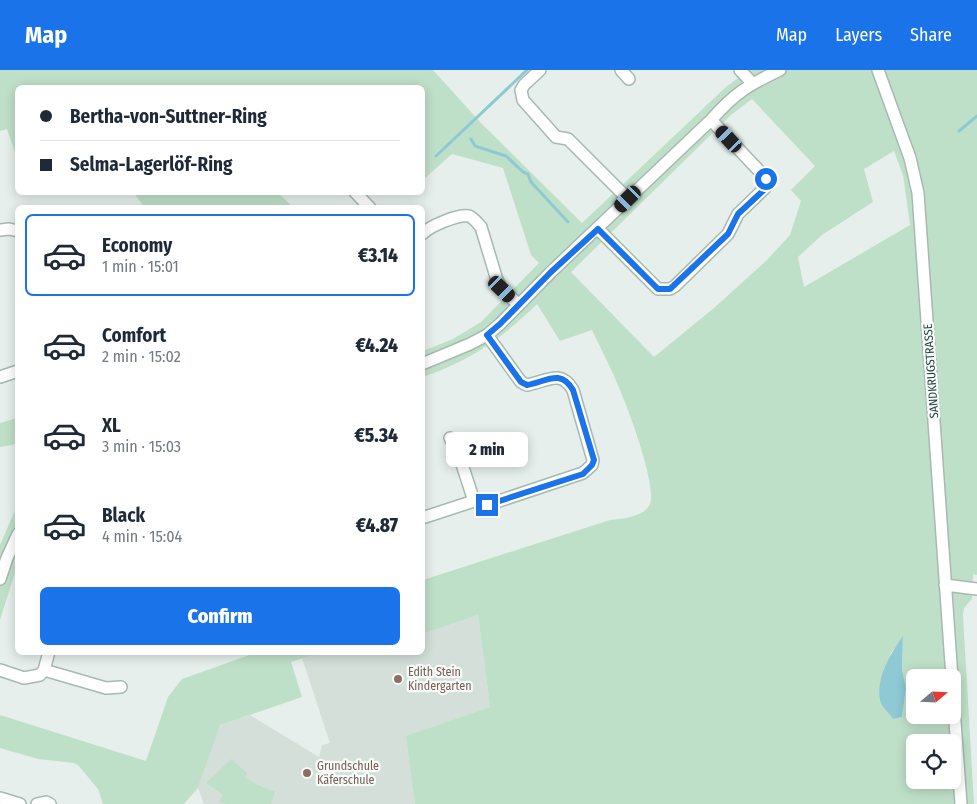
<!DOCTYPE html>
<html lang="en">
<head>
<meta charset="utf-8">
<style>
  :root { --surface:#fff; --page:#f6f6f7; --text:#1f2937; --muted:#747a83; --line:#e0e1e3; --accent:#1a73e8 }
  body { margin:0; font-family:"Fira Sans Condensed",sans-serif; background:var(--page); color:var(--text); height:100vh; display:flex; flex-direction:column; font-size:19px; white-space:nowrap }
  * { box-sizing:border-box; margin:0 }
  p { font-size:16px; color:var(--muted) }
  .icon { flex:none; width:28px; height:28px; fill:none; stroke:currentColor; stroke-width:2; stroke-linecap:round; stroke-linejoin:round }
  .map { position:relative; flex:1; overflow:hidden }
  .drawer { position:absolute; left:15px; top:135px; width:410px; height:450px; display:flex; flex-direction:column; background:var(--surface); border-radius:8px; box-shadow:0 2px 12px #0003 }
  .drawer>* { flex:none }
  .top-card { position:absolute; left:15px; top:15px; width:410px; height:110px; border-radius:8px; box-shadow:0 2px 12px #0003; display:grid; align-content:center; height:110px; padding:0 25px; background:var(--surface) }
  .needle { width:32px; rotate:71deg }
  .controls { position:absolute; left:906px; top:599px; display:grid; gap:10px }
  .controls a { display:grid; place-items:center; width:55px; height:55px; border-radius:8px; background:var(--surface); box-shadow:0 2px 12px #0003; font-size:25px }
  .end { position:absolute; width:22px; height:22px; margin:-11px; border:6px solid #1a73e8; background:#fff; box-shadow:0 0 0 2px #fff }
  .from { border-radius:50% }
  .bubble { position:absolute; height:35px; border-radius:8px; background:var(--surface); box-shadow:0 2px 12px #0003; font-size:16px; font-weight:800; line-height:35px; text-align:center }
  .car { position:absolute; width:15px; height:30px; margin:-15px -8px; border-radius:6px; box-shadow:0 0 4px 1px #0007; background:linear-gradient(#222 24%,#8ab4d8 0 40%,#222 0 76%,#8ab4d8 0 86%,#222 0) }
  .top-card b { display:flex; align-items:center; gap:18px; height:48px; font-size:19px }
  .top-card b+b { border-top:1px solid var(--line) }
  .top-card i { width:12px; height:12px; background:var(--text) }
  ul { padding:9px 0 0; list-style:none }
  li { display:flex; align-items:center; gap:15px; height:82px; margin:0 10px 8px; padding:0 15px; border:2px solid transparent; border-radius:8px }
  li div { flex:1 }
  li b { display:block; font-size:19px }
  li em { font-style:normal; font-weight:800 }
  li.active { border-color:var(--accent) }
  li>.icon { width:45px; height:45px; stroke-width:1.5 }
  .primary-button { display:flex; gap:10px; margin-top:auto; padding:10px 25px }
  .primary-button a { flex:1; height:58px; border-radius:8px; background:var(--accent); color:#fff; font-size:20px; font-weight:800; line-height:58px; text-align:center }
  header { display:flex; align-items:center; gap:30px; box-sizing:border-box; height:70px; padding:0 25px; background:var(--accent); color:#fff }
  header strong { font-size:24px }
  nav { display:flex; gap:28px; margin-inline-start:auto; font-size:18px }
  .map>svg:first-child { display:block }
  .built { fill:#d4dfda }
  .green { fill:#bfe0c8; fill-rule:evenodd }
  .water { fill:#8ec9d4 }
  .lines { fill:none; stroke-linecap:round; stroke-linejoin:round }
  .stream { stroke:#8ec9d4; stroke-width:3 }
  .minor-casing { stroke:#a8b8b2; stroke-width:14 }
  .minor { stroke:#fff; stroke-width:11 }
  .route { stroke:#1a73e8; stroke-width:6 }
  .education-dot { fill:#8d6e63; stroke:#f7fbf9; stroke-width:2 }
  .labels { text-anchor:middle; stroke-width:4.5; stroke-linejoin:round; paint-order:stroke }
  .street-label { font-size:12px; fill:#24423a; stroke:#f7fbf9 }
  .education-label { font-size:12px; fill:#785e54; stroke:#f7fbf9; text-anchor:start }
</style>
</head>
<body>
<header>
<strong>Map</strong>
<nav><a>Map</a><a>Layers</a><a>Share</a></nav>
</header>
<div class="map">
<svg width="977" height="734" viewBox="0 0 977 734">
  <rect width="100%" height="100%" fill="#e6efeb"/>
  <path class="built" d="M 478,545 L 490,637 L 407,666 L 415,734 L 204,734 L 198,718 L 218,658 L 222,654 L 250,645 L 319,687 L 322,675 L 330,673 L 302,588 L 319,582 L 422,582 L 423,564 Z"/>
  <path class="green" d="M 0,0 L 433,0 L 481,53 L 582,153 L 727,16 L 749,0 L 977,0 L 977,505 L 973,504 L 972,529 L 964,538 L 963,545 L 974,734 L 415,734 L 406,666 L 490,637 L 478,545 L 423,564 L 423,510 L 610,450 C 622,449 642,447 649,436 C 659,423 631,347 624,330 C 615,306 603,283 592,260 L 560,271 L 537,234 C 500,270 471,290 423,307 L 423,281 L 453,269 L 481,252 L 539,193 L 531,185 L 503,98 L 452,84 L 423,110 L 422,18 L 18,18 L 17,88 L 7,59 L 0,61 ZM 752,29 L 815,96 L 791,120 L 801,131 L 790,165 L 767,190 L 714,238 L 654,287 L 571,202 L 731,45 ZM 894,81 L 903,105 L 910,155 L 804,217 L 798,187 L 822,165 L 873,132 L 864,99 ZM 903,567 L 902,600 L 906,618 L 902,647 L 880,615 L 891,583 ZM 915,608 L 952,608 L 952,645 L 915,645 ZM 915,672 L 952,672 L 952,710 L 915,710 Z
    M 134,123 L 278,123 L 293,137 L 144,137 Z
    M 17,348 L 17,374 L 0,377 L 0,353 Z
    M 17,436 L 17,496 L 0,550 L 0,475 Z
    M 258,582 L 318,583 L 291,592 L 302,627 L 220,655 L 198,718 L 184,734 L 103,734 L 98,719 L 78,695 L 74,693 L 38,689 L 0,678 L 0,645 L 146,691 L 168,627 L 182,609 Z
    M 231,689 L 247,703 L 245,707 L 256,714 L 275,722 L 271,734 L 225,734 L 219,732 L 223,725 L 206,713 Z"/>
  <path class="water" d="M 903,566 L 902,600 L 906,618 L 902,647 L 893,649 C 890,644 883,638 881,633 C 874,610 891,583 903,566 Z"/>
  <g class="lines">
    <path class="stream" d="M 959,61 L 977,46
      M 471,69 L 475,76 L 506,86 L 523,102 L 528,104 L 531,112 L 568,152
      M 436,86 L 527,0"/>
    <defs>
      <path id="minor" d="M 540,0 L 524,15 L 521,20 L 523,30 L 556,67 L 568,69 L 628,129
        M 621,0 L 629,9
        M 740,0 L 752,13
        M 878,0 L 910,88 L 918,123 L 952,608
        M 355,122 L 370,138
        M 598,159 L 658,219 L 670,219 L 675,216 L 728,164 L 738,144 L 765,118 L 766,109 L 763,105 L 711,50
        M 0,160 L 9,159 L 18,161
        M 422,164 C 430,156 458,144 469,146 C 474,148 478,154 481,157 L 497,210 L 502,219 L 519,235
        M 422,294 L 470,274 L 487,265 L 500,254 L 551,202 L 711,50 C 735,23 748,15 780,0
        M 0,307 L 18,301
        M 450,368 L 458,382 L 474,431
        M 422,448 L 474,431 L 487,435 L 583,403 L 592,395 L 593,390 L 573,320 C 560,298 546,312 527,315 L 521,312 L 487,265
        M 0,509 L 7,488 L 18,464
        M 945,515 L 977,519
        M 0,600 L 24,608 L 40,605 L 44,600 L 49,582
        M 44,600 L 106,618 L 121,617
        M 952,611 L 961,734
        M 0,728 L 20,734
        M 37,734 L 46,732 L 50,734"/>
    </defs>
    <use href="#minor" class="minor-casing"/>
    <use href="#minor" class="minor"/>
  </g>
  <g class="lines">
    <path class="route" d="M 487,435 L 583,404 L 592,395 L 594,390 L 573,320 C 560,298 546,312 527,315 L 521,312 L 487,265 L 500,254 L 551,202 L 598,159 L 658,219 L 670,219 L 728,164 L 738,144 L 766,118 L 766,109"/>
  </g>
  <g class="education-dot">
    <circle cx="398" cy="609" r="5"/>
    <circle cx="307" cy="703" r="5"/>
  </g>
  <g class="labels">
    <g class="street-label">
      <text transform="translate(931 301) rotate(-94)" y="4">SANDKRUGSTRASSE</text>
    </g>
    <g class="education-label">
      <text x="408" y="606">Edith Stein<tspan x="408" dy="14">Kindergarten</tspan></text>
      <text x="317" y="700">Grundschule<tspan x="317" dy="14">Käferschule</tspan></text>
    </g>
  </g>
</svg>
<div class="controls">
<a><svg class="needle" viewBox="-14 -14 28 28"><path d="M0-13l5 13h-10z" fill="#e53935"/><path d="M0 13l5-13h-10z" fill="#747a83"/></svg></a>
<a><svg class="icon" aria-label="locate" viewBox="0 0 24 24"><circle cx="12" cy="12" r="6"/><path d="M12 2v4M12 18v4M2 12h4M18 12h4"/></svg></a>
</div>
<i class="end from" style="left:766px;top:109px"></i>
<i class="end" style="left:487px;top:435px"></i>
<div class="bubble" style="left:446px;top:362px;width:82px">2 min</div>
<i class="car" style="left:729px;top:69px;rotate:317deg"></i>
<i class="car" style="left:628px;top:129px;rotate:225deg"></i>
<i class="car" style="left:502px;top:219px;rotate:134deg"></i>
<div class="top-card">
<b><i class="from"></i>Bertha-von-Suttner-Ring</b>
<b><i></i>Selma-Lagerlöf-Ring</b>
</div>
<section class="drawer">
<ul>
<li class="active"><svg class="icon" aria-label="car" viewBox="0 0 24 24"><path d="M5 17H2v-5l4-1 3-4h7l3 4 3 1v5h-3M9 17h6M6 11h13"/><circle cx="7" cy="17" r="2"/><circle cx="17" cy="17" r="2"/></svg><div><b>Economy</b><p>1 min · 15:01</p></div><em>€3.14</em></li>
<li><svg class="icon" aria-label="car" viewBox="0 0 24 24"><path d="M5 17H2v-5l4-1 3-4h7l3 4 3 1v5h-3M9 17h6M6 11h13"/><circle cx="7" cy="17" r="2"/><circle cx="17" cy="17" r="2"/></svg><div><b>Comfort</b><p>2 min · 15:02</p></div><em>€4.24</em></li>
<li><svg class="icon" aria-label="car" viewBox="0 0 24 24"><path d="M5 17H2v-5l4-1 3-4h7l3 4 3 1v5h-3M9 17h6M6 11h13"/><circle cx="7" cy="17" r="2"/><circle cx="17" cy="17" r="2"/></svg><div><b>XL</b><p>3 min · 15:03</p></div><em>€5.34</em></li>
<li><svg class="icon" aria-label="car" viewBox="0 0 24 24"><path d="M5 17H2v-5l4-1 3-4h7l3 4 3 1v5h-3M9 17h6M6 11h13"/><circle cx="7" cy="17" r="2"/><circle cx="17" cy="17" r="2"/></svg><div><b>Black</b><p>4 min · 15:04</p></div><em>€4.87</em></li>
</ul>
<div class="primary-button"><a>Confirm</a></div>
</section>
</div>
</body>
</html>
